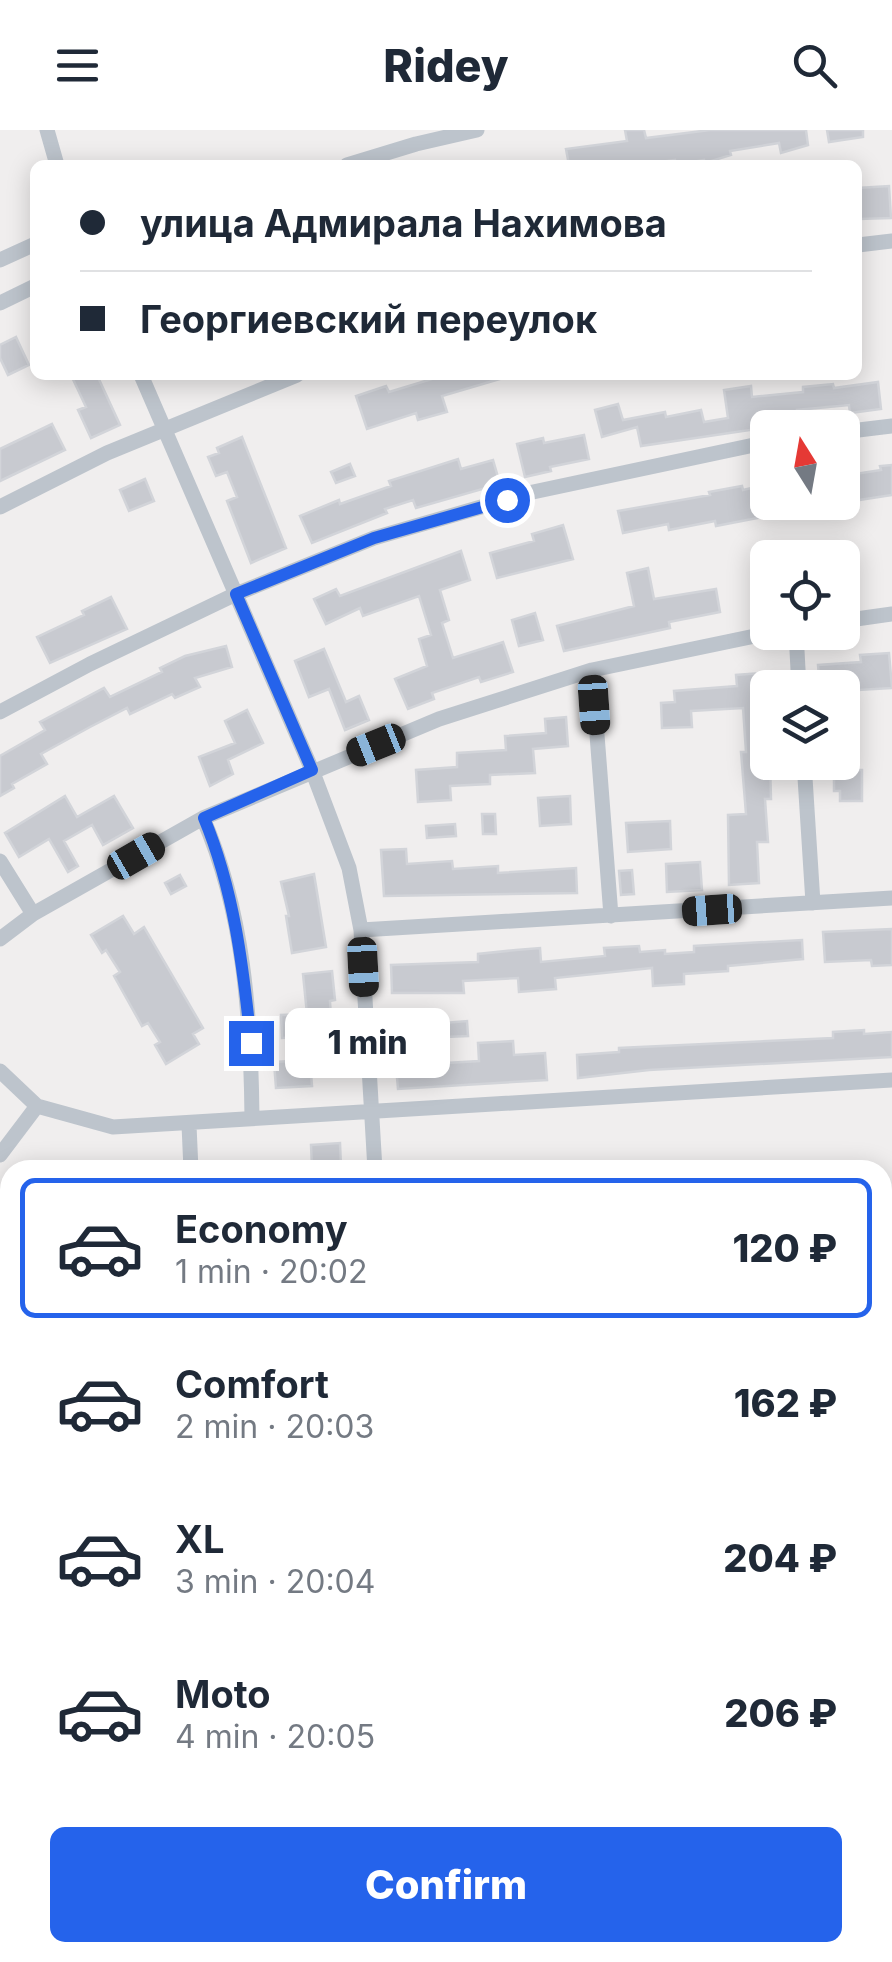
<!DOCTYPE html>
<html lang="en">
<head>
<meta charset="utf-8">
<style>
  :root { --surface:#fff; --page:#f6f6f7; --text:#1f2937; --muted:#747a83; --line:#e0e1e3; --accent:#2563eb }
  body { margin:0; font-family:Inter,sans-serif; background:var(--page); color:var(--text); height:100vh; display:flex; flex-direction:column; font-size:38px; white-space:nowrap }
  * { box-sizing:border-box; margin:0 }
  p { font-size:32px; color:var(--muted) }
  .icon { flex:none; width:55px; height:55px; fill:none; stroke:currentColor; stroke-width:2; stroke-linecap:round; stroke-linejoin:round }
  .map { position:relative; flex:1; overflow:hidden }
  .panel { position:absolute; left:0px; top:1030px; width:892px; height:802px; display:flex; flex-direction:column; background:var(--surface); border-radius:30px 30px 0 0; box-shadow:0 5px 25px #0003 }
  .panel>* { flex:none }
  .banner { position:absolute; left:30px; top:30px; width:832px; height:220px; border-radius:15px; box-shadow:0 5px 25px #0003; display:grid; align-content:center; height:220px; padding:0 50px; background:var(--surface) }
  .needle { width:65px; rotate:349deg }
  .fabs { position:absolute; left:750px; top:280px; display:grid; gap:20px }
  .fabs a { display:grid; place-items:center; width:110px; height:110px; border-radius:15px; background:var(--surface); box-shadow:0 5px 25px #0003; font-size:50px }
  .end { position:absolute; width:45px; height:45px; margin:-22px; border:12px solid #2563eb; background:#fff; box-shadow:0 0 0 5px #fff }
  .from { border-radius:50% }
  .bubble { position:absolute; height:70px; border-radius:15px; background:var(--surface); box-shadow:0 5px 25px #0003; font-size:32px; font-weight:800; line-height:70px; text-align:center }
  .car { position:absolute; width:30px; height:60px; margin:-30px -15px; border-radius:12px; box-shadow:0 0 8px 2px #0007; background:linear-gradient(#222 24%,#8ab4d8 0 40%,#222 0 76%,#8ab4d8 0 86%,#222 0) }
  .banner b { display:flex; align-items:center; gap:35px; height:95px; font-size:38px }
  .banner b+b { border-top:2px solid var(--line) }
  .banner i { width:25px; height:25px; background:var(--text) }
  ul { padding:18px 0 0; list-style:none }
  li { display:flex; align-items:center; gap:30px; height:140px; margin:0 20px 15px; padding:0 30px; border:5px solid transparent; border-radius:15px }
  li div { flex:1 }
  li b { display:block; font-size:38px }
  li em { font-style:normal; font-weight:800 }
  li.selected { border-color:var(--accent) }
  li>.icon { width:90px; height:90px; stroke-width:1.5 }
  .action { display:flex; gap:20px; margin-top:auto; padding:20px 50px }
  .action a { flex:1; height:115px; border-radius:15px; background:var(--accent); color:#fff; font-size:40px; font-weight:800; line-height:115px; text-align:center }
  header { display:flex; justify-content:space-between; align-items:center; height:130px; padding:0 50px; background:var(--surface); font-size:45px; font-weight:800 }
  .map>svg:first-child { display:block }
  .building { fill:#c8cad0; stroke:#d2d4d9; stroke-width:2.5 }
  .lines { fill:none; stroke-linecap:round; stroke-linejoin:round }
  .minor { stroke:#bdc4cc; stroke-width:15 }
  .route { stroke:#2563eb; stroke-width:12 }
</style>
</head>
<body>
<header><svg class="icon" aria-label="menu" viewBox="0 0 24 24"><path d="M4 6h16M4 12h16M4 18h16"/></svg>Ridey<svg class="icon" aria-label="search" viewBox="0 0 24 24"><circle cx="10" cy="10" r="6"/><path d="M15 15l6 6"/></svg></header>
<div class="map">
<svg width="892" height="1832" viewBox="0 0 892 1832">
  <rect width="100%" height="100%" fill="#f0eeee"/>
  <path class="building" d="M 625,0 L 644,0 L 646,8 L 710,0 L 806,0 L 808,15 L 781,23 L 779,13 L 730,21 L 731,25 L 705,33 L 704,30 L 676,35 L 675,30 L 641,35 L 569,35 L 566,19 L 627,11 Z
    M 827,0 L 863,0 L 863,7 L 829,12 Z
    M 889,56 L 891,88 L 859,89 L 858,58 Z
    M 16,207 L 29,235 L 8,245 L 0,228 L 0,215 Z
    M 71,245 L 97,245 L 120,295 L 91,308 L 78,280 L 86,277 Z
    M 445,245 L 503,245 L 503,248 L 442,266 L 447,282 L 418,290 L 416,283 L 367,299 L 356,266 L 386,256 L 389,262 Z
    M 878,252 L 881,279 L 850,283 L 849,275 L 797,280 L 797,285 L 756,289 L 757,299 L 641,316 L 637,297 L 602,307 L 595,280 L 618,274 L 623,290 L 665,282 L 666,287 L 701,280 L 704,292 L 728,288 L 724,260 L 751,256 L 752,267 L 803,262 L 803,257 L 833,254 L 834,258 Z
    M 52,294 L 65,320 L 0,351 L 0,319 Z
    M 584,305 L 589,329 L 550,337 L 551,341 L 525,347 L 517,314 L 543,308 L 544,313 Z
    M 242,307 L 286,418 L 251,433 L 227,371 L 237,367 L 227,342 L 216,346 L 208,327 L 219,323 L 217,318 Z
    M 458,329 L 461,339 L 493,330 L 500,354 L 416,378 L 413,370 L 385,379 L 387,383 L 312,413 L 300,386 L 339,370 L 340,374 L 391,356 L 389,351 Z
    M 350,334 L 355,346 L 336,353 L 331,342 Z
    M 892,335 L 892,365 L 846,372 L 842,346 L 881,340 L 880,336 Z
    M 145,349 L 154,371 L 129,381 L 120,360 Z
    M 768,354 L 768,372 L 809,372 L 809,378 L 716,396 L 715,391 L 669,400 L 668,394 L 623,403 L 618,381 L 710,365 L 709,362 L 742,356 L 743,360 Z
    M 563,395 L 573,429 L 497,448 L 490,423 L 534,411 L 532,404 Z
    M 461,421 L 470,450 L 440,460 L 449,490 L 442,493 L 453,528 L 503,512 L 513,542 L 481,552 L 479,547 L 432,563 L 434,569 L 408,579 L 395,549 L 427,536 L 419,509 L 431,505 L 419,466 L 363,486 L 360,478 L 326,494 L 314,469 L 336,459 L 340,466 Z
    M 648,438 L 654,469 L 716,459 L 720,482 L 669,492 L 670,498 L 564,521 L 557,496 L 634,476 L 627,443 Z
    M 111,467 L 127,499 L 50,533 L 37,507 L 84,485 L 82,481 Z
    M 535,483 L 543,510 L 519,516 L 512,490 Z
    M 226,516 L 232,537 L 195,548 L 200,557 L 175,568 L 172,564 L 130,584 L 127,578 L 90,597 L 41,624 L 47,634 L 12,654 L 14,658 L 0,666 L 0,626 L 45,600 L 40,592 L 104,558 L 110,567 L 162,542 L 160,538 L 185,526 Z
    M 324,519 L 346,572 L 359,566 L 369,590 L 345,600 L 329,559 L 309,567 L 295,531 Z
    M 889,523 L 892,558 L 842,561 L 842,558 L 820,558 L 818,535 L 861,532 L 860,525 Z
    M 761,543 L 762,560 L 768,560 L 771,669 L 765,669 L 768,712 L 757,712 L 759,753 L 729,755 L 728,685 L 746,684 L 741,622 L 746,622 L 743,578 L 691,581 L 692,597 L 662,598 L 661,573 L 675,572 L 674,561 L 737,556 L 736,545 Z
    M 247,580 L 263,613 L 228,630 L 233,644 L 210,656 L 199,627 L 235,613 L 225,591 Z
    M 566,587 L 568,616 L 533,619 L 535,643 L 490,645 L 490,654 L 450,656 L 451,670 L 418,672 L 416,640 L 457,637 L 457,623 L 506,620 L 505,606 L 546,603 L 545,589 Z
    M 834,640 L 862,640 L 862,671 L 840,671 L 840,661 L 834,661 Z
    M 65,666 L 77,687 L 114,666 L 133,698 L 103,715 L 92,695 L 64,711 L 78,736 L 68,742 L 49,709 L 19,727 L 5,703 Z
    M 570,666 L 571,694 L 540,696 L 538,668 Z
    M 482,684 L 495,684 L 496,704 L 483,704 Z
    M 670,691 L 671,719 L 628,722 L 626,693 Z
    M 455,694 L 456,706 L 427,708 L 426,696 Z
    M 406,719 L 407,734 L 452,731 L 453,739 L 498,736 L 498,743 L 576,738 L 577,763 L 384,766 L 381,720 Z
    M 700,732 L 702,760 L 667,762 L 666,734 Z
    M 632,740 L 634,764 L 621,765 L 619,741 Z
    M 314,744 L 326,817 L 292,823 L 286,786 L 289,786 L 281,752 Z
    M 180,745 L 186,756 L 171,764 L 165,753 Z
    M 123,786 L 134,804 L 144,797 L 203,898 L 193,904 L 199,914 L 166,934 L 155,915 L 160,912 L 148,893 L 142,896 L 114,846 L 120,842 L 106,820 L 102,823 L 91,805 Z
    M 892,799 L 892,835 L 872,836 L 871,830 L 825,832 L 823,802 Z
    M 802,810 L 803,829 L 728,836 L 728,841 L 684,844 L 684,854 L 653,856 L 652,838 L 555,848 L 556,859 L 519,862 L 518,848 L 463,851 L 464,863 L 392,863 L 391,835 L 478,832 L 478,824 L 516,820 L 540,818 L 541,832 L 605,826 L 604,818 L 639,816 L 640,822 L 665,820 L 665,824 L 694,822 L 694,816 Z
    M 332,841 L 335,870 L 330,871 L 332,905 L 282,908 L 281,885 L 307,884 L 303,844 Z
    M 467,891 L 468,906 L 396,909 L 396,897 Z
    M 864,900 L 864,904 L 892,902 L 892,927 L 649,940 L 578,948 L 577,925 L 619,922 L 619,918 L 833,908 L 833,902 Z
    M 513,911 L 514,925 L 545,923 L 547,950 L 398,959 L 396,936 L 479,931 L 478,913 Z
    M 310,930 L 312,956 L 276,958 L 274,932 Z
    M 340,1013 L 341,1037 L 312,1038 L 311,1015 Z"/>
  <g class="lines">
    <path class="minor" d="M 47,0 L 57,35
      M 347,35 L 416,14 L 477,0
      M 858,115 L 892,111
      M 0,130 L 35,114
      M 0,173 L 35,156
      M 141,245 L 312,640 L 349,738 L 361,800 L 375,1040
      M 842,302 L 892,296
      M 0,377 L 107,323 L 297,245
      M 842,491 L 892,484
      M 796,502 L 799,558
      M 592,540 L 611,786
      M 0,582 L 90,534 L 236,464 L 374,408 L 533,362 L 768,312
      M 804,632 L 813,773
      M 203,688 C 244,782 251,887 252,988
      M 0,731 L 33,784
      M 361,800 L 892,768
      M 0,809 L 33,784 L 203,688 L 439,589 L 592,540 L 774,502
      M 0,941 L 37,976 L 113,997 L 892,950
      M 189,995 L 191,1040
      M 0,1025 L 37,976
      M 882,1145 L 892,1144
      M 0,1154 L 10,1153
      M 882,1255 L 892,1255
      M 0,1304 L 10,1299
      M 0,1396 L 10,1399
      M 882,1452 L 892,1451
      M 882,1653 L 892,1653
      M 882,1731 L 892,1731
      M 0,1786 L 10,1785
      M 101,1822 L 102,1832
      M 265,1822 L 266,1832
      M 426,1822 L 427,1832
      M 481,1822 L 490,1832
      M 761,1822 L 762,1832"/>
  </g>
  <g class="lines">
    <path class="route" d="M 251,913 C 243,836 234,760 204,688 L 312,640 L 236,464 L 374,408 L 507,370"/>
  </g>
</svg>
<div class="fabs">
<a><svg class="needle" viewBox="-14 -14 28 28"><path d="M0-13l5 13h-10z" fill="#e53935"/><path d="M0 13l5-13h-10z" fill="#747a83"/></svg></a>
<a><svg class="icon" aria-label="locate" viewBox="0 0 24 24"><circle cx="12" cy="12" r="6"/><path d="M12 2v4M12 18v4M2 12h4M18 12h4"/></svg></a>
<a><svg class="icon" aria-label="layers" viewBox="0 0 24 24"><path d="M12 4l9 5-9 5-9-5zM3 14l9 5 9-5"/></svg></a>
</div>
<i class="end from" style="left:507px;top:370px"></i>
<i class="end" style="left:251px;top:913px"></i>
<div class="bubble" style="left:285px;top:878px;width:165px">1 min</div>
<i class="car" style="left:594px;top:575px;rotate:176deg"></i>
<i class="car" style="left:376px;top:615px;rotate:248deg"></i>
<i class="car" style="left:136px;top:726px;rotate:60deg"></i>
<i class="car" style="left:712px;top:780px;rotate:266deg"></i>
<i class="car" style="left:363px;top:837px;rotate:177deg"></i>
<div class="banner">
<b><i class="from"></i>улица Адмирала Нахимова</b>
<b><i></i>Георгиевский переулок</b>
</div>
<section class="panel">
<ul>
<li class="selected"><svg class="icon" aria-label="car" viewBox="0 0 24 24"><path d="M5 17H2v-5l4-1 3-4h7l3 4 3 1v5h-3M9 17h6M6 11h13"/><circle cx="7" cy="17" r="2"/><circle cx="17" cy="17" r="2"/></svg><div><b>Economy</b><p>1 min · 20:02</p></div><em>120 ₽</em></li>
<li><svg class="icon" aria-label="car" viewBox="0 0 24 24"><path d="M5 17H2v-5l4-1 3-4h7l3 4 3 1v5h-3M9 17h6M6 11h13"/><circle cx="7" cy="17" r="2"/><circle cx="17" cy="17" r="2"/></svg><div><b>Comfort</b><p>2 min · 20:03</p></div><em>162 ₽</em></li>
<li><svg class="icon" aria-label="car" viewBox="0 0 24 24"><path d="M5 17H2v-5l4-1 3-4h7l3 4 3 1v5h-3M9 17h6M6 11h13"/><circle cx="7" cy="17" r="2"/><circle cx="17" cy="17" r="2"/></svg><div><b>XL</b><p>3 min · 20:04</p></div><em>204 ₽</em></li>
<li><svg class="icon" aria-label="car" viewBox="0 0 24 24"><path d="M5 17H2v-5l4-1 3-4h7l3 4 3 1v5h-3M9 17h6M6 11h13"/><circle cx="7" cy="17" r="2"/><circle cx="17" cy="17" r="2"/></svg><div><b>Moto</b><p>4 min · 20:05</p></div><em>206 ₽</em></li>
</ul>
<div class="action"><a>Confirm</a></div>
</section>
</div>
</body>
</html>
